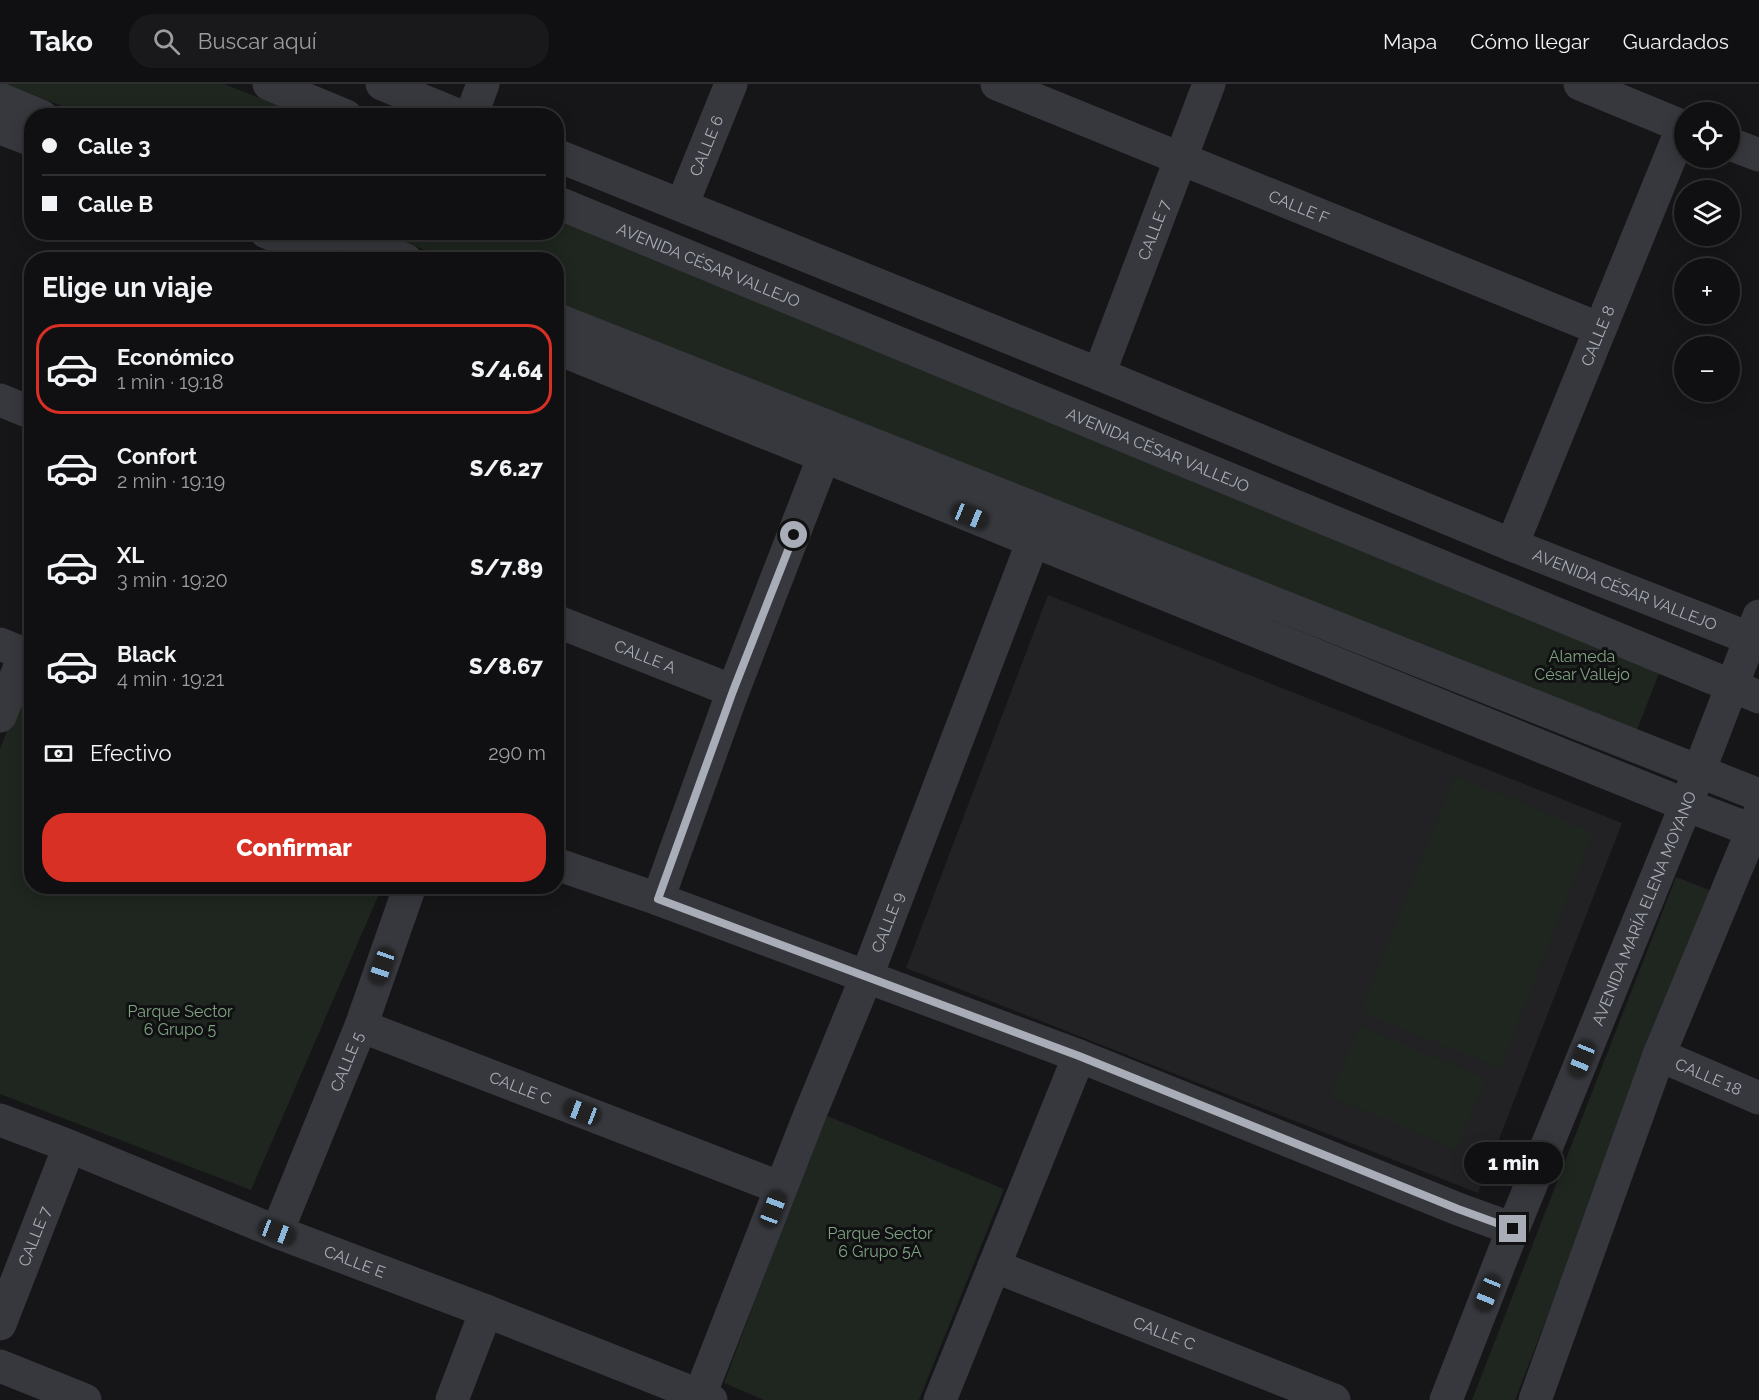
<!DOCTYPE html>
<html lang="es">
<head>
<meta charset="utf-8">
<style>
  :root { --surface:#101012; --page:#19191b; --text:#f1f3f6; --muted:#9c9d9f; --line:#303032; --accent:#d93025 }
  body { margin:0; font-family:Raleway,sans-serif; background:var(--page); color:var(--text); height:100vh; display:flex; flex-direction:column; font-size:22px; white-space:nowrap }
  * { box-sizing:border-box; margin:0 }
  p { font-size:20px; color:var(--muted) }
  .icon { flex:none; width:33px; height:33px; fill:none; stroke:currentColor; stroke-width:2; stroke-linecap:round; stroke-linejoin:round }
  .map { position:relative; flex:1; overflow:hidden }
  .sheet { position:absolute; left:24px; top:168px; width:540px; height:642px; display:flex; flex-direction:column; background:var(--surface); border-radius:24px; box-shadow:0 3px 15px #0003,0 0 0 2px var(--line) }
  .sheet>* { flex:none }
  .banner { position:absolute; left:24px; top:24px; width:540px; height:132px; border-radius:24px; box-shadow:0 3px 15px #0003,0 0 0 2px var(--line); display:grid; align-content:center; height:132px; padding:0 18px; background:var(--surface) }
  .tools { position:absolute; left:1674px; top:18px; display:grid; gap:12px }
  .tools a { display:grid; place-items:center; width:66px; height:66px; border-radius:50%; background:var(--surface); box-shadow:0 3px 15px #0003,0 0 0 2px var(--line); font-size:30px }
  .end { position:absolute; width:27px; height:27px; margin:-14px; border:8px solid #a8adb8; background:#111; box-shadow:0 0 0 3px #111 }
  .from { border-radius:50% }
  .bubble { position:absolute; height:42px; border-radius:21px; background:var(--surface); box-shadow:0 3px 15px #0003,0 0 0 2px var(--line); font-size:20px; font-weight:800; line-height:42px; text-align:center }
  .car { position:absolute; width:18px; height:36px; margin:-18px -9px; border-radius:8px; box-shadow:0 0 4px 2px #0007; background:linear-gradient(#222 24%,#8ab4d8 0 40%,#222 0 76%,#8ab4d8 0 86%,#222 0) }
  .banner b { display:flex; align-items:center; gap:21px; height:57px; font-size:22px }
  .banner b+b { border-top:2px solid var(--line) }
  .banner i { width:15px; height:15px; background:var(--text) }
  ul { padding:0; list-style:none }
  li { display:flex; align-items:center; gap:18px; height:90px; margin:0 12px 9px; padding:0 6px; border:3px solid transparent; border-radius:24px }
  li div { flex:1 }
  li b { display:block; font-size:22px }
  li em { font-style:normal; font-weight:800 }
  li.selected { border-color:var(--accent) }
  li>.icon { width:54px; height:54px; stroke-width:1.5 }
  h2 { padding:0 18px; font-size:27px; line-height:72px }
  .pay { display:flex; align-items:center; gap:15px; height:66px; padding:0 18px; font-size:22px }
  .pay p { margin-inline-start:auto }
  .action { display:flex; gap:12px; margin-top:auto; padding:12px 18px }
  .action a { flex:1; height:69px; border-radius:24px; background:var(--accent); color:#fff; font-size:24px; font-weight:800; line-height:69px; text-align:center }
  header { display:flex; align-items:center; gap:36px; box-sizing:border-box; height:84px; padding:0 30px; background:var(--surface); border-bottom:2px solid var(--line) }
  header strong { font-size:28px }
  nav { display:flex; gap:33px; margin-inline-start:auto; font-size:21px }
  .search { width:420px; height:54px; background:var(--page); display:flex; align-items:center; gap:15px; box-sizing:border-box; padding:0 21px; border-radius:24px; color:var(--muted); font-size:22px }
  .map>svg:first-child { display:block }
  .built { fill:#222225 }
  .green { fill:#1e261f }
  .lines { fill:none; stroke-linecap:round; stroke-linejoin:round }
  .minor { stroke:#37383d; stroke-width:33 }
  .tertiary { stroke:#37383d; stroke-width:33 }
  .route { stroke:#a8adb8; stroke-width:8 }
  .labels { text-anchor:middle; stroke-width:6; stroke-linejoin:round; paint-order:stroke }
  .street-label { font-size:16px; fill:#a8adb8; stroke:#111113 }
  .park-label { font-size:16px; fill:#7fa381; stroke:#111113 }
</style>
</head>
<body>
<header>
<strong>Tako</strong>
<div class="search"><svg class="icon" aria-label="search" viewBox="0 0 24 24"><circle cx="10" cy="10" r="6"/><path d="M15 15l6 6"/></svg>Buscar aquí</div>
<nav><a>Mapa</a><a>Cómo llegar</a><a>Guardados</a></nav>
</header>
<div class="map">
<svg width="1759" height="1316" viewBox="0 0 1759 1316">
  <rect width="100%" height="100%" fill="#161618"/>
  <path class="built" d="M 1048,511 L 1622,739 L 1478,1109 L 906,884 Z"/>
  <path class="green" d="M 6,0 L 224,0 L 303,31 L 85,31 Z
    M 557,132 L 1666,571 L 1637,646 L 557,218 L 556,176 L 449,175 L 381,149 L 556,148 Z
    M 31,586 L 32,802 L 382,803 L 251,1106 L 0,1010 L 0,665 Z
    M 1455,692 L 1593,748 L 1500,984 L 1361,928 Z
    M 1676,793 L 1712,807 L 1515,1316 L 1472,1316 Z
    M 1360,942 L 1486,995 L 1456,1065 L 1330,1012 Z
    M 825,1031 L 1004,1105 L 919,1316 L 764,1316 L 724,1299 Z"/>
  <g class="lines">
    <g class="minor">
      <path d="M 269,0 L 346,32"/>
      <path d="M 382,0 L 460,32"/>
      <path id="s1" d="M 997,0 L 1600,245"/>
      <path d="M 1580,0 L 1684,43"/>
      <path d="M 0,15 L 41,32"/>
      <path d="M 471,32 L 483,0"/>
      <path d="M 0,44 L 32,56"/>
      <path d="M 1730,60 L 1759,71"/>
      <path id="s2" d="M 556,71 L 1099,290 L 1512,461 L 1759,558"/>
      <path id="s3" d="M 556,118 L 1759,613"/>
      <path id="s4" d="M 682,121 L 731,0"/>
      <path d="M 266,148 L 335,176"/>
      <path d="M 337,148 L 406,176"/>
      <path d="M 556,235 L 1759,711"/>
      <path d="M 556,264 L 1686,721 L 1759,749"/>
      <path id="s5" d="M 1099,290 L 1209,0"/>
      <path d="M 0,316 L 32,329"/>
      <path id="s6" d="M 1512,461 L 1683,42"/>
      <path id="s7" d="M 556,537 L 733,607"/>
      <path d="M 0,560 L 32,573"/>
      <path d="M 0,632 L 25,570"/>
      <path d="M 556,780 L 658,815 L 1079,972 L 1458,1125 L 1513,1145"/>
      <path d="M 658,815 L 733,607 L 824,372"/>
      <path id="s8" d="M 361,942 L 781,1104"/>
      <path id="s9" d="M 1659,971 L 1759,1014"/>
      <path id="s10" d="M 0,1036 L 64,1060 L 277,1148 L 486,1227 L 711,1316"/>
      <path id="s11" d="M 277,1148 L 361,942 L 410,802"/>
      <path id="s12" d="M 994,1182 L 1334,1316"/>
      <path id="s13" d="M 0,1240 L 69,1063"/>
      <path d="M 0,1282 L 85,1316"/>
      <path d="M 452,1316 L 486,1227"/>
      <path id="s14" d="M 698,1316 L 810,1030 L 866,894 L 1033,457"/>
      <path d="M 940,1316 L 1079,972"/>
    </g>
    <g class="tertiary">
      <path id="s15" d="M 1446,1316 L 1513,1145 L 1686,721 L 1759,532"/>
      <path d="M 1535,1316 L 1659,971 L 1759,730"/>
    </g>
  </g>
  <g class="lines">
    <path class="route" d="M 794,451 L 733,607 L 658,815 L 1079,972 L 1458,1125 L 1513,1145"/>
  </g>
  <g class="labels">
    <g class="street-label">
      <text dy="6" stroke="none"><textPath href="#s4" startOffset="64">CALLE 6</textPath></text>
      <text dy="6" stroke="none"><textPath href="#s1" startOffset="326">CALLE F</textPath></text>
      <text dy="6" stroke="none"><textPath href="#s5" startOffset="154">CALLE 7</textPath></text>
      <text dy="6" stroke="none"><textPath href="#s3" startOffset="165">AVENIDA CÉSAR VALLEJO</textPath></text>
      <text dy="6" stroke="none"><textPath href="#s6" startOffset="226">CALLE 8</textPath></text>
      <text dy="6" stroke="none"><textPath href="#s3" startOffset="651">AVENIDA CÉSAR VALLEJO</textPath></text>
      <text dy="6" stroke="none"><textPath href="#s2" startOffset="1154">AVENIDA CÉSAR VALLEJO</textPath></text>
      <text dy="6" stroke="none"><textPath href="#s7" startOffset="96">CALLE A</textPath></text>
      <text dy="6" stroke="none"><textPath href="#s15" startOffset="530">AVENIDA MARÍA ELENA MOYANO</textPath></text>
      <text dy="6" stroke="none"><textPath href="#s14" startOffset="514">CALLE 9</textPath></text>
      <text dy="6" stroke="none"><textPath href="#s11" startOffset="184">CALLE 5</textPath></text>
      <text dy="6" stroke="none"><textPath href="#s9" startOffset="54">CALLE 18</textPath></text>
      <text dy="6" stroke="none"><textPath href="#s8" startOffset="171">CALLE C</textPath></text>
      <text dy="6" stroke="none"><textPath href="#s13" startOffset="94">CALLE 7</textPath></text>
      <text dy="6" stroke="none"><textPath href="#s10" startOffset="382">CALLE E</textPath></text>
      <text dy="6" stroke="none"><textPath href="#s12" startOffset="183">CALLE C</textPath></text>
    </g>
    <g class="park-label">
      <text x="1582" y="578">Alameda<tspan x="1582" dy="18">César Vallejo</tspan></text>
      <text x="180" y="933">Parque Sector<tspan x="180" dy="18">6 Grupo 5</tspan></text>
      <text x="880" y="1155">Parque Sector<tspan x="880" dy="18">6 Grupo 5A</tspan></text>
    </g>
  </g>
</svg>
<div class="tools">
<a><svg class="icon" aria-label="locate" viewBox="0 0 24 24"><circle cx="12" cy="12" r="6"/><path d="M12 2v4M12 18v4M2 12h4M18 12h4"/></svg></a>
<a><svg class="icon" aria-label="layers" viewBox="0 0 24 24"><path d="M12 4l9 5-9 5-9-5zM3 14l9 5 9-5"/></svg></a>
<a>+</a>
<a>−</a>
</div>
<i class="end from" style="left:794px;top:451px"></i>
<i class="end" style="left:1513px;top:1145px"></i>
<div class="bubble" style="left:1464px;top:1058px;width:99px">1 min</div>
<i class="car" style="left:970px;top:432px;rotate:112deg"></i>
<i class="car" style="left:382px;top:882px;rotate:199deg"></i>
<i class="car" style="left:1582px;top:975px;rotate:202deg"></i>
<i class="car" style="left:582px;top:1028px;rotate:291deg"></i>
<i class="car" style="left:773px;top:1125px;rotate:21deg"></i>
<i class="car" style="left:277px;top:1148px;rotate:111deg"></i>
<i class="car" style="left:1488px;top:1209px;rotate:202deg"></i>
<div class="banner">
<b><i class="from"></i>Calle 3</b>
<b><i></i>Calle B</b>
</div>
<section class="sheet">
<h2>Elige un viaje</h2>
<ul>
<li class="selected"><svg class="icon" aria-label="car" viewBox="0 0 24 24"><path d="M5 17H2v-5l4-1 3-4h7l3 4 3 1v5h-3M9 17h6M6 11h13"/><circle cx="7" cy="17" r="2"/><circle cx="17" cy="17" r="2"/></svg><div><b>Económico</b><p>1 min · 19:18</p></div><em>S/4.64</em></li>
<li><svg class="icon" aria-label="car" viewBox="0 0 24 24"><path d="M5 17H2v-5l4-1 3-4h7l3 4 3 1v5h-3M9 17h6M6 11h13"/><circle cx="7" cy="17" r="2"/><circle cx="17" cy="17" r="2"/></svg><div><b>Confort</b><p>2 min · 19:19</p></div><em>S/6.27</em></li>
<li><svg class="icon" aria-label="car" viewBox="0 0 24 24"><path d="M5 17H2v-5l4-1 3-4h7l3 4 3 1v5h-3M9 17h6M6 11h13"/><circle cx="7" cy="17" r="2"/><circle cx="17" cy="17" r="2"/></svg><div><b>XL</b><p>3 min · 19:20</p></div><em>S/7.89</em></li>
<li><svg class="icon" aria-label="car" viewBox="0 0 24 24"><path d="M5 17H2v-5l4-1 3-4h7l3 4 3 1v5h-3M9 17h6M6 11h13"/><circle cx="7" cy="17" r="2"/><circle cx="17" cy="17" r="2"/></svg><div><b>Black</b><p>4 min · 19:21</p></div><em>S/8.67</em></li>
</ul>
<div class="pay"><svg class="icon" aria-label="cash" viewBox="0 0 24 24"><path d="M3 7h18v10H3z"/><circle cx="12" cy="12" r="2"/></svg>Efectivo<p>290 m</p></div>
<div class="action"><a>Confirmar</a></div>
</section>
</div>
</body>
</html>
